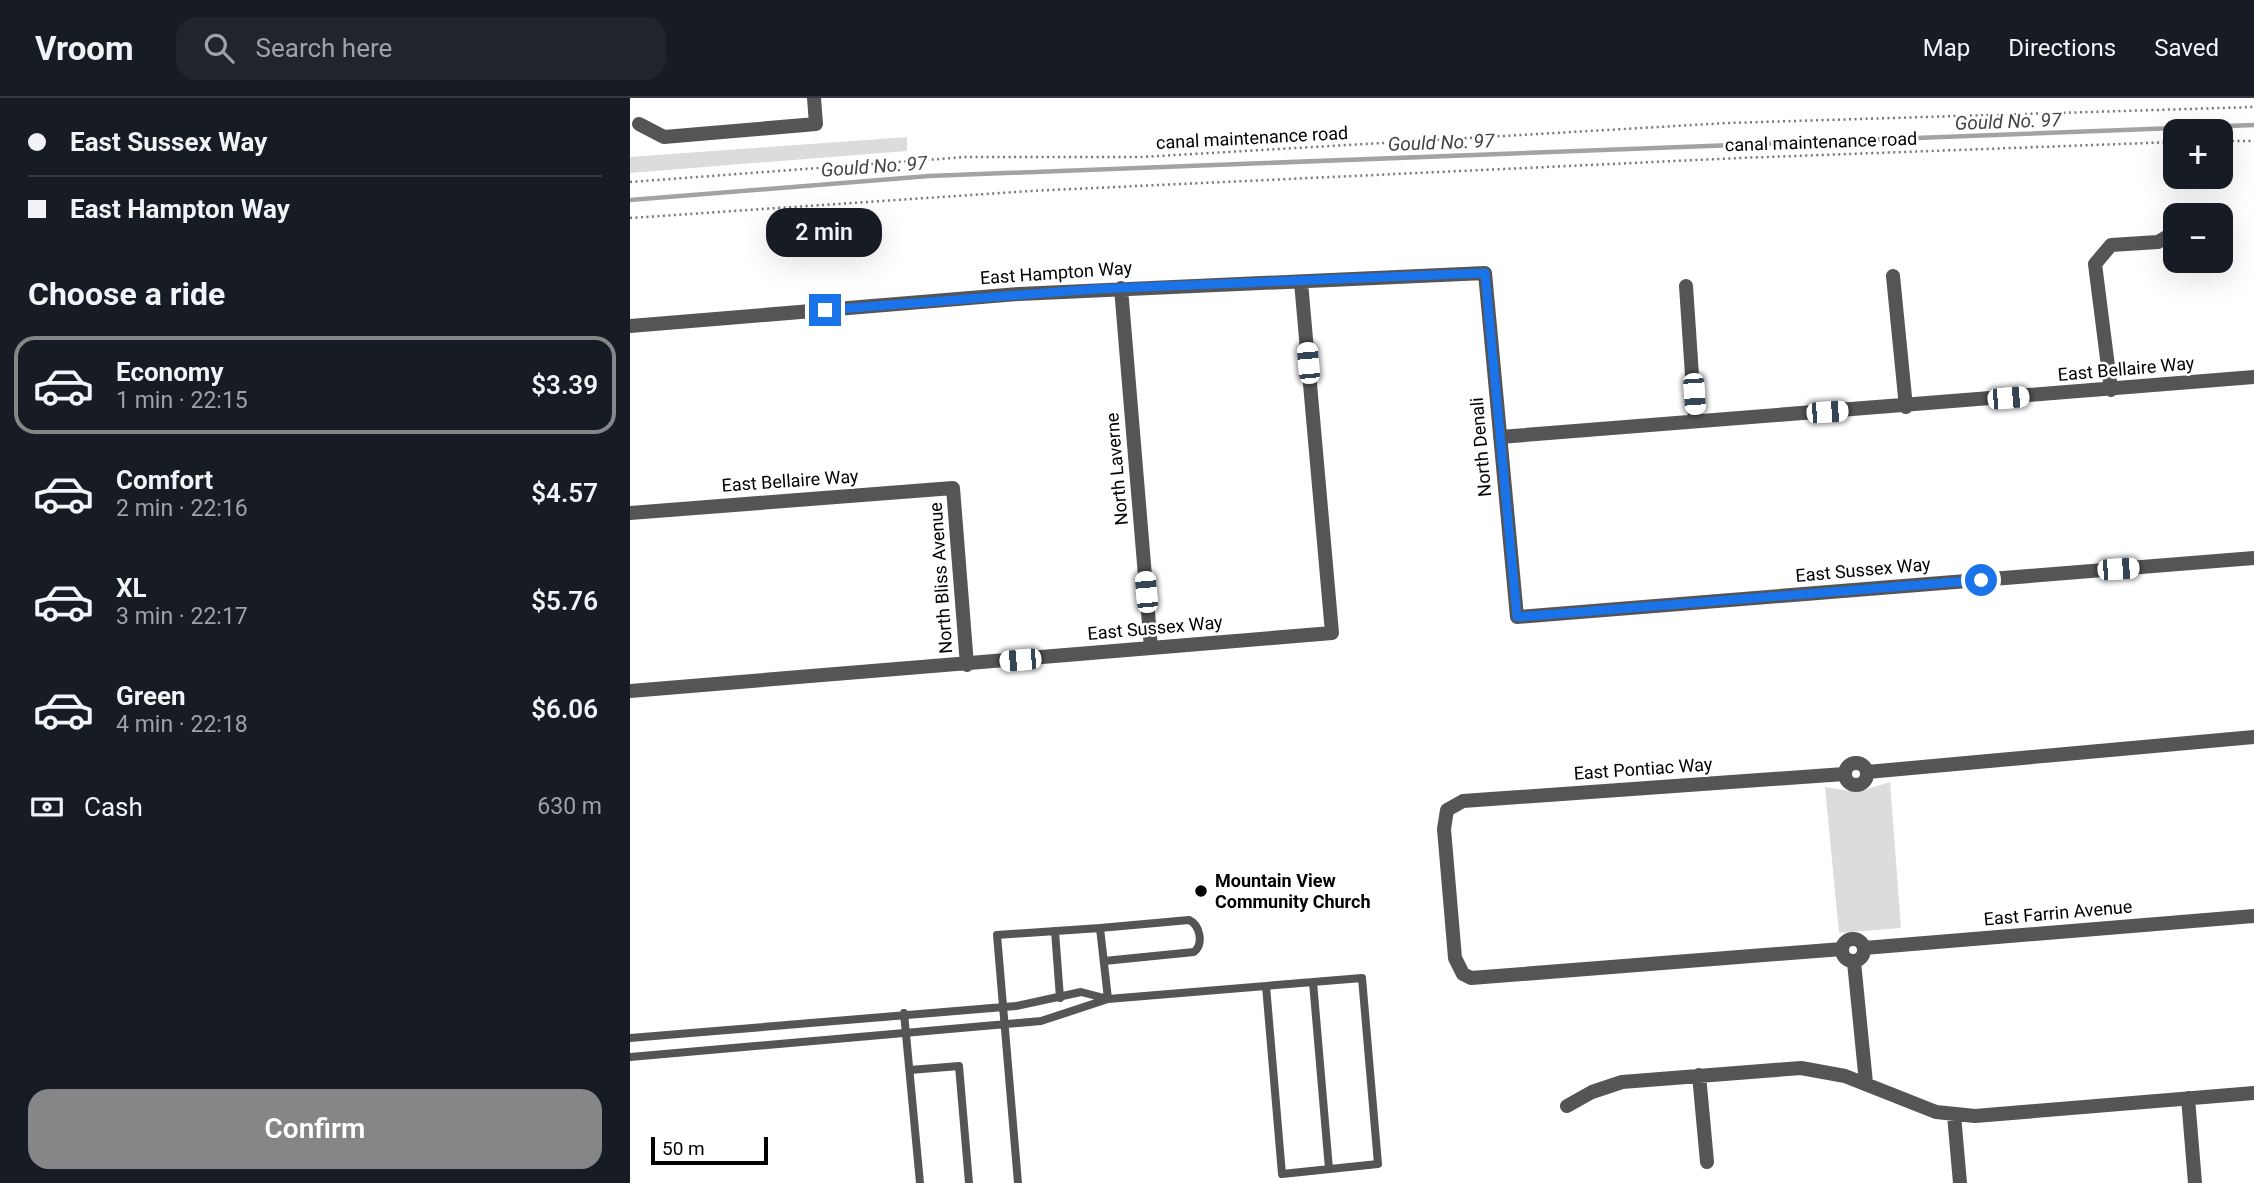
<!DOCTYPE html>
<html lang="en">
<head>
<meta charset="utf-8">
<style>
  :root { --surface:#171b24; --page:#20242c; --text:#f1f3f6; --muted:#9ea1a6; --line:#363941; --accent:#858687 }
  body { margin:0; font-family:Roboto,sans-serif; background:var(--page); color:var(--text); height:100vh; display:flex; flex-direction:column; font-size:26px; white-space:nowrap }
  * { box-sizing:border-box; margin:0 }
  p { font-size:23px; color:var(--muted) }
  .icon { flex:none; width:38px; height:38px; fill:none; stroke:currentColor; stroke-width:2; stroke-linecap:round; stroke-linejoin:round }
  .map { position:relative; flex:1; overflow:hidden }
  .sheet { display:flex; flex-direction:column; background:var(--surface); width:630px }
  .sheet>* { flex:none }
  .banner { display:grid; align-content:center; height:154px; padding:0 28px; background:var(--surface) }
  .buttons { position:absolute; left:1533px; top:21px; display:grid; gap:14px }
  .buttons a { display:grid; place-items:center; width:70px; height:70px; border-radius:14px; background:var(--surface); box-shadow:0 7px 28px #0002; font-size:35px }
  .scale { position:absolute; left:21px; bottom:18px; width:117px; box-sizing:border-box; padding-left:7px; border:4px solid #000; border-top:0; font-size:19px; line-height:24px; white-space:nowrap; color:#000; -webkit-text-stroke:5px #fff; paint-order:stroke }
  .end { position:absolute; width:32px; height:32px; margin:-16px; border:9px solid #1a73e8; background:#fff; box-shadow:0 0 0 4px #fff }
  .from { border-radius:50% }
  .bubble { position:absolute; height:49px; border-radius:21px; background:var(--surface); box-shadow:0 7px 28px #0002; font-size:23px; font-weight:600; line-height:49px; text-align:center }
  .car { position:absolute; width:21px; height:42px; margin:-21px -10px; border-radius:9px; box-shadow:0 0 5px 2px #0007; background:linear-gradient(#fff 24%,#345 0 40%,#fff 0 76%,#345 0 86%,#fff 0) }
  .banner b { display:flex; align-items:center; gap:24px; height:66px; font-size:26px }
  .banner b+b { border-top:2px solid var(--line) }
  .banner i { width:18px; height:18px; background:var(--text) }
  ul { padding:0; list-style:none }
  li { display:flex; align-items:center; gap:21px; height:98px; margin:0 14px 10px; padding:0 14px; border:4px solid transparent; border-radius:21px }
  li div { flex:1 }
  li b { display:block; font-size:26px }
  li em { font-style:normal; font-weight:600 }
  li.on { border-color:var(--accent) }
  li>.icon { width:63px; height:63px; stroke-width:1.5 }
  h2 { padding:0 28px; font-size:32px; line-height:84px }
  .pay { display:flex; align-items:center; gap:18px; height:77px; padding:0 28px; font-size:26px }
  .pay p { margin-inline-start:auto }
  .primary-button { display:flex; gap:14px; margin-top:auto; padding:14px 28px }
  .primary-button a { flex:1; height:80px; border-radius:21px; background:var(--accent); color:#fff; font-size:28px; font-weight:600; line-height:80px; text-align:center }
  header { display:flex; align-items:center; gap:42px; box-sizing:border-box; height:98px; padding:0 35px; background:var(--surface); border-bottom:2px solid var(--line) }
  header strong { font-size:33px }
  nav { display:flex; gap:38px; margin-inline-start:auto; font-size:24px }
  .search { width:490px; height:63px; background:var(--page); display:flex; align-items:center; gap:18px; box-sizing:border-box; padding:0 24px; border-radius:21px; color:var(--muted); font-size:26px }
  main { display:flex; flex:1; min-height:0 }
  .map>svg:first-child { display:block }
  .green { fill:#dcdcdc }
  .lines { fill:none; stroke-linecap:round; stroke-linejoin:round }
  .stream { stroke:#a3a3a3; stroke-width:4.5 }
  .path { stroke:#777; stroke-width:2.5; stroke-dasharray:2 3.5; stroke-linecap:butt }
  .lane { stroke:#555; stroke-width:8 }
  .street { stroke:#555; stroke-width:14 }
  .route { stroke:#1a73e8; stroke-width:9 }
  .poi-dot { fill:#000; stroke:#fff; stroke-width:2.5 }
  .labels { text-anchor:middle; stroke-width:5; stroke-linejoin:round; paint-order:stroke }
  .street-label { font-size:18px; fill:#000; stroke:#fff }
  .poi-label { font-size:18px; font-weight:bold; fill:#000; stroke:#fff; text-anchor:start }
  .water-label { font-size:19px; font-style:italic; fill:#444; stroke:#fff }
</style>
</head>
<body>
<header>
<strong>Vroom</strong>
<div class="search"><svg class="icon" aria-label="search" viewBox="0 0 24 24"><circle cx="10" cy="10" r="6"/><path d="M15 15l6 6"/></svg>Search here</div>
<nav><a>Map</a><a>Directions</a><a>Saved</a></nav>
</header>
<main>
<section class="sheet">
<div class="banner">
<b><i class="from"></i>East Sussex Way</b>
<b><i></i>East Hampton Way</b>
</div>
<h2>Choose a ride</h2>
<ul>
<li class="on"><svg class="icon" aria-label="car" viewBox="0 0 24 24"><path d="M5 17H2v-5l4-1 3-4h7l3 4 3 1v5h-3M9 17h6M6 11h13"/><circle cx="7" cy="17" r="2"/><circle cx="17" cy="17" r="2"/></svg><div><b>Economy</b><p>1 min · 22:15</p></div><em>$3.39</em></li>
<li><svg class="icon" aria-label="car" viewBox="0 0 24 24"><path d="M5 17H2v-5l4-1 3-4h7l3 4 3 1v5h-3M9 17h6M6 11h13"/><circle cx="7" cy="17" r="2"/><circle cx="17" cy="17" r="2"/></svg><div><b>Comfort</b><p>2 min · 22:16</p></div><em>$4.57</em></li>
<li><svg class="icon" aria-label="car" viewBox="0 0 24 24"><path d="M5 17H2v-5l4-1 3-4h7l3 4 3 1v5h-3M9 17h6M6 11h13"/><circle cx="7" cy="17" r="2"/><circle cx="17" cy="17" r="2"/></svg><div><b>XL</b><p>3 min · 22:17</p></div><em>$5.76</em></li>
<li><svg class="icon" aria-label="car" viewBox="0 0 24 24"><path d="M5 17H2v-5l4-1 3-4h7l3 4 3 1v5h-3M9 17h6M6 11h13"/><circle cx="7" cy="17" r="2"/><circle cx="17" cy="17" r="2"/></svg><div><b>Green</b><p>4 min · 22:18</p></div><em>$6.06</em></li>
</ul>
<div class="pay"><svg class="icon" aria-label="cash" viewBox="0 0 24 24"><path d="M3 7h18v10H3z"/><circle cx="12" cy="12" r="2"/></svg>Cash<p>630 m</p></div>
<div class="primary-button"><a>Confirm</a></div>
</section>
<div class="map">
<svg width="1624" height="1085" viewBox="0 0 1624 1085">
  <rect width="100%" height="100%" fill="#fff"/>
  <path class="green" d="M 277,39 L 277,53 L 0,75 L 0,59 Z
    M 1260,684 L 1271,830 L 1209,835 L 1195,689 L 1227,694 Z"/>
  <g class="lines">
    <path class="stream" d="M 0,102 L 299,78 L 1624,27"/>
    <path class="path" d="M 1591,43 L 1624,43
      M 0,84 L 336,59 L 511,59 L 1097,25 L 1624,9
      M 0,120 L 400,93 L 1110,60 L 1545,44"/>
    <path class="lane" d="M 470,830 L 559,822 C 570,827 574,846 564,854 L 474,863
      M 425,833 L 430,900
      M 683,884 L 699,1071
      M 274,915 L 290,1085
      M 0,940 L 386,908 L 451,894 L 478,901
      M 0,959 L 411,923 L 478,901 L 732,880 L 748,1066 L 652,1076 L 636,888
      M 280,972 L 329,968 L 339,1085
      M 388,1085 L 367,837 L 470,830 L 478,901"/>
    <path class="street" d="M 9,26 L 34,39 L 186,26 L 184,0
      M 1263,178 L 1276,309
      M 1056,188 L 1065,322
      M 491,190 L 521,550
      M 0,228 L 389,196 L 855,175 L 887,519 L 1624,460
      M 1481,292 L 1465,166 L 1481,147 L 1528,144 L 1545,134
      M 870,339 L 1624,279
      M 0,415 L 323,390 L 337,567
      M 0,593 L 702,535 L 671,184
      M1215 676a11 11 0 1 1 22 0a11 11 0 1 1-22 0Z
      M 1237,674 L 1624,639
      M1212 852a11 11 0 1 1 22 0a11 11 0 1 1-22 0Z
      M 1234,850 L 1624,818
      M 1212,851 L 841,880 L 833,876 L 825,860 L 814,731 L 817,712 L 833,703 L 1214,676
      M 1224,864 L 1236,985
      M 1069,977 L 1077,1064
      M 1558,1000 L 1565,1085
      M 937,1008 L 962,994 L 992,984 L 1171,970 L 1215,978 L 1306,1014 L 1345,1018 L 1624,995
      M 1324,1017 L 1330,1085"/>
  </g>
  <g class="lines">
    <path class="route" d="M 195,212 L 466,191 L 855,175 L 887,519 L 1351,482"/>
  </g>
  <circle class="poi-dot" cx="571" cy="793" r="7"/>
  <g class="labels">
    <g class="street-label">
      <text transform="translate(622 40) rotate(-3)" y="6">canal maintenance road</text>
      <text transform="translate(1191 44) rotate(-2)" y="6">canal maintenance road</text>
      <text transform="translate(426 175) rotate(-4)" y="6">East Hampton Way</text>
      <text transform="translate(1496 271) rotate(-5)" y="6">East Bellaire Way</text>
      <text transform="translate(851 349) rotate(-95)" y="6">North Denali</text>
      <text transform="translate(487 371) rotate(-95)" y="6">North Laverne</text>
      <text transform="translate(160 383) rotate(-4)" y="6">East Bellaire Way</text>
      <text transform="translate(1233 472) rotate(-5)" y="6">East Sussex Way</text>
      <text transform="translate(311 480) rotate(-94)" y="6">North Bliss Avenue</text>
      <text transform="translate(525 530) rotate(-5)" y="6">East Sussex Way</text>
      <text transform="translate(1013 671) rotate(-4)" y="6">East Pontiac Way</text>
      <text transform="translate(1428 815) rotate(-5)" y="6">East Farrin Avenue</text>
    </g>
    <g class="poi-label">
      <text x="585" y="789">Mountain View<tspan x="585" dy="21">Community Church</tspan></text>
    </g>
    <g class="water-label">
      <text transform="translate(1378 23) rotate(-2)" y="7">Gould No. 97</text>
      <text transform="translate(811 44) rotate(-2)" y="7">Gould No. 97</text>
      <text transform="translate(244 68) rotate(-4)" y="7">Gould No. 97</text>
    </g>
  </g>
</svg>
<div class="buttons">
<a>+</a>
<a>−</a>
</div>
<div class="scale">50 m</div>
<i class="end from" style="left:1351px;top:482px"></i>
<i class="end" style="left:195px;top:212px"></i>
<div class="bubble" style="left:136px;top:110px;width:116px">2 min</div>
<i class="car" style="left:678px;top:265px;rotate:355deg"></i>
<i class="car" style="left:1064px;top:296px;rotate:176deg"></i>
<i class="car" style="left:1378px;top:300px;rotate:85deg"></i>
<i class="car" style="left:1197px;top:314px;rotate:86deg"></i>
<i class="car" style="left:1488px;top:471px;rotate:86deg"></i>
<i class="car" style="left:516px;top:494px;rotate:355deg"></i>
<i class="car" style="left:390px;top:562px;rotate:265deg"></i>
</div>
</main>
</body>
</html>
